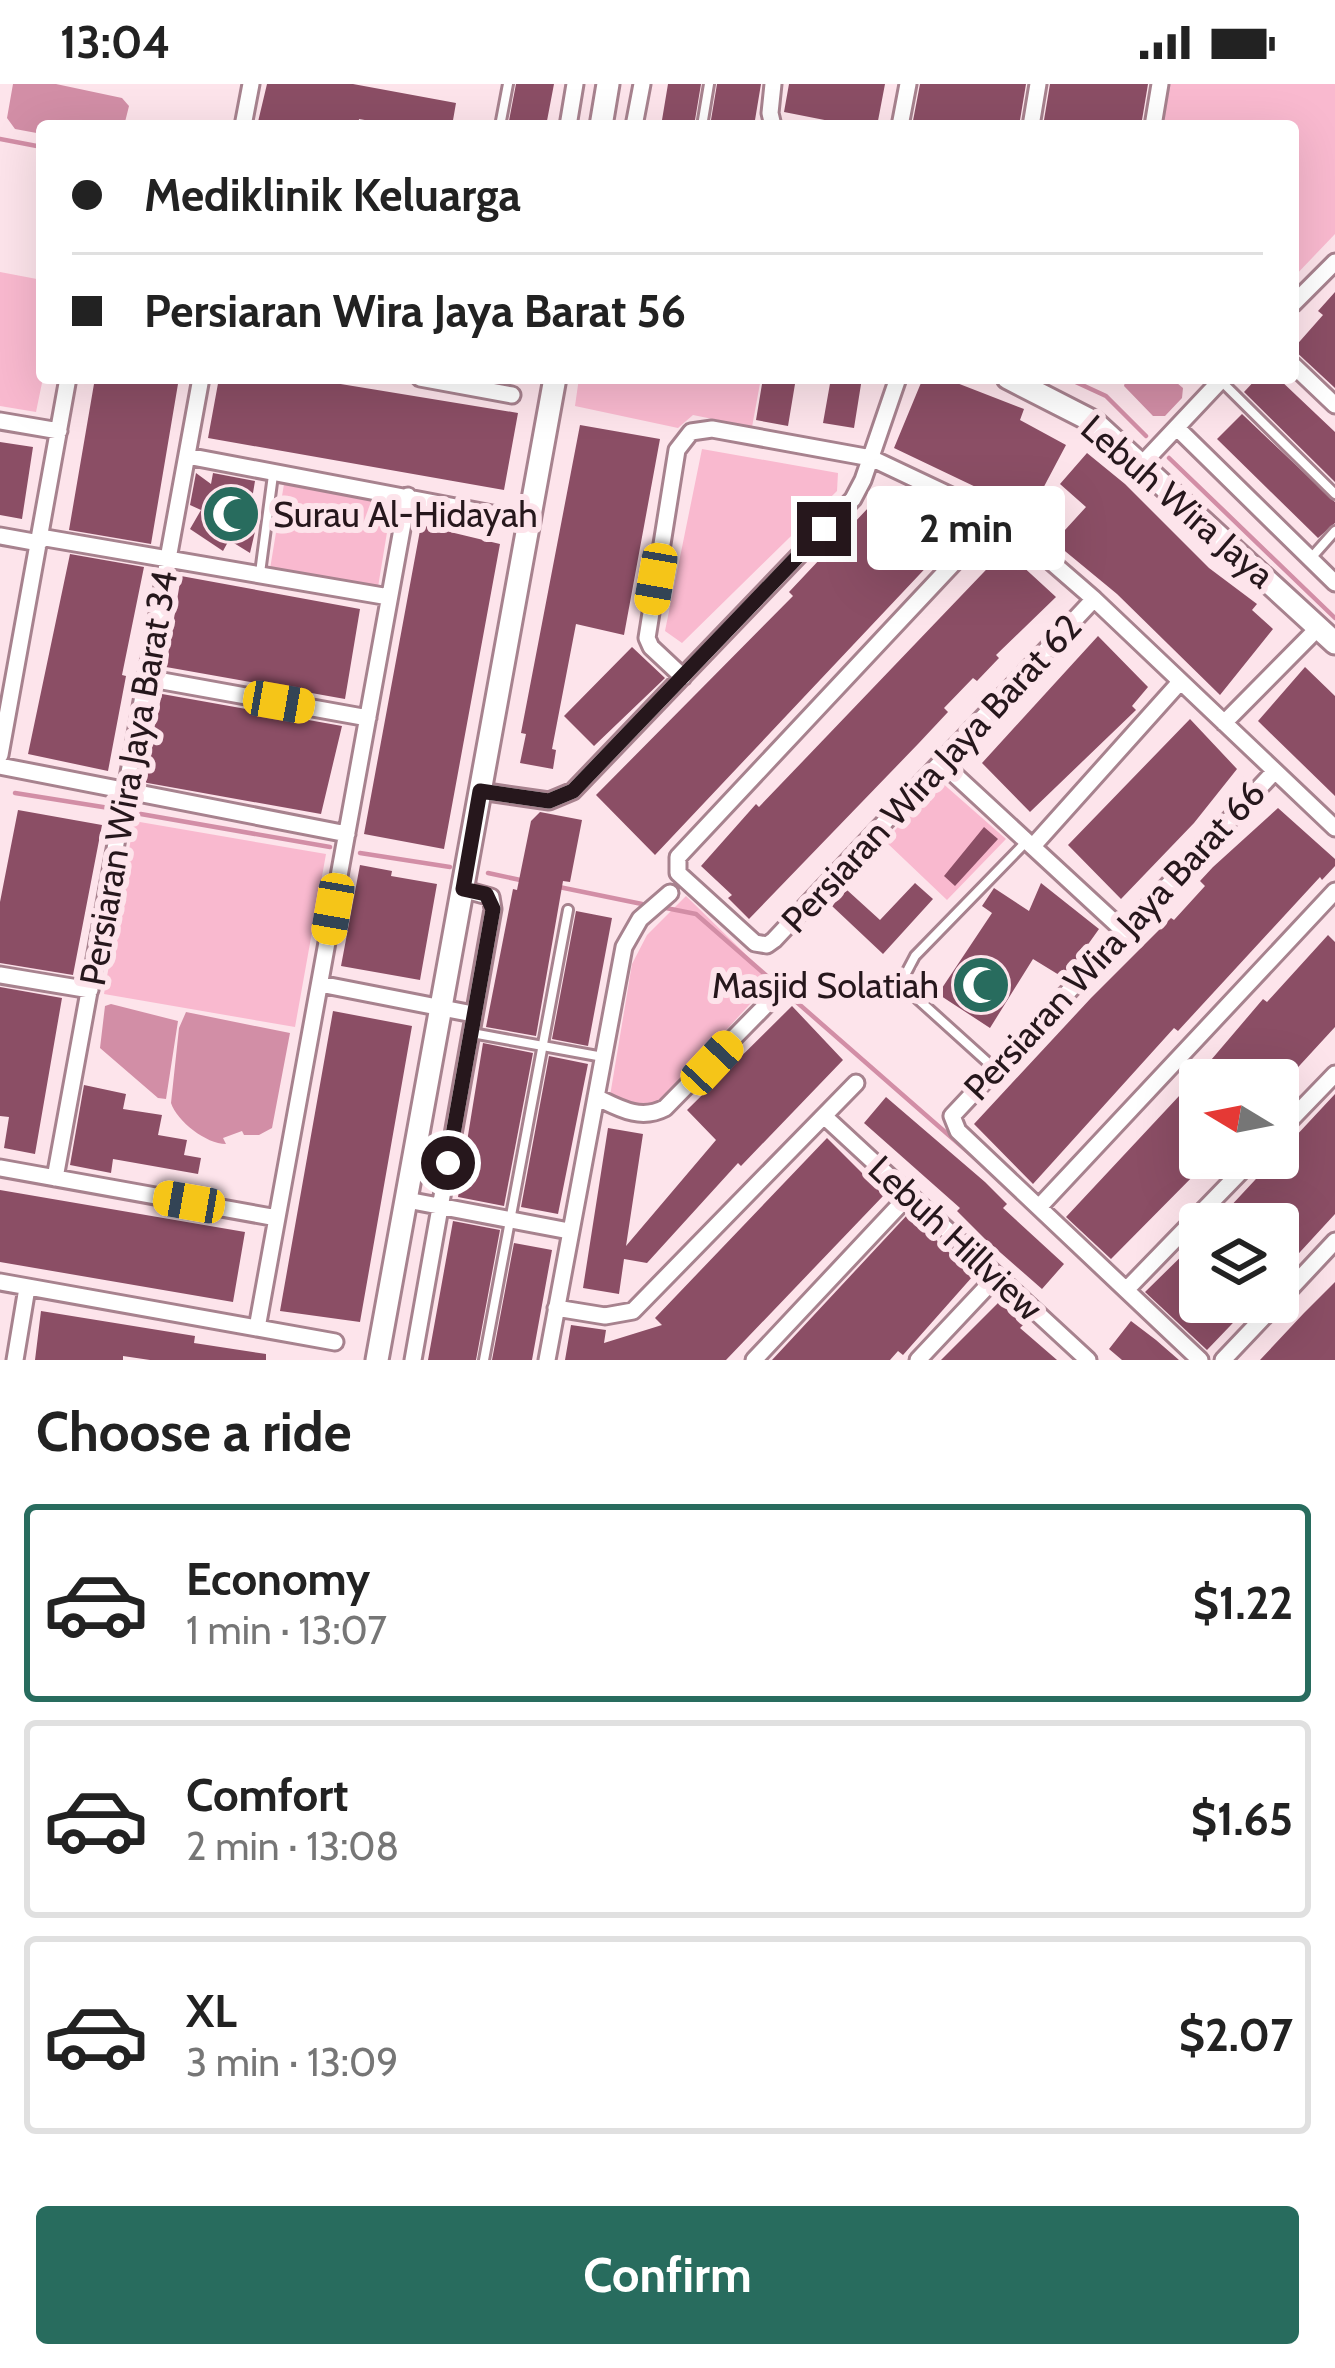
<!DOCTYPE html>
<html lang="en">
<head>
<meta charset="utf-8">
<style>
  :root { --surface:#fff; --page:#f2f2f2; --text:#222; --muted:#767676; --line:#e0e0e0; --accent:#286c5e }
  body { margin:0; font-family:Cabin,sans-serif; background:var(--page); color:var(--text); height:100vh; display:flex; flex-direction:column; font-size:45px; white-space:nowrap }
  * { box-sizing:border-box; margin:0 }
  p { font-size:39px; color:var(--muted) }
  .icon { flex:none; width:66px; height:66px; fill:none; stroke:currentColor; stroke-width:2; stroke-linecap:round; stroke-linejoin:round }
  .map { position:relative; height:1276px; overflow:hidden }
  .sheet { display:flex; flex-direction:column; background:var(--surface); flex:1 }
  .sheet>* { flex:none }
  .banner { position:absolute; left:36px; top:36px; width:1263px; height:264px; border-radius:12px; box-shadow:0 12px 48px #0002; display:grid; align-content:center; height:264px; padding:0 36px; background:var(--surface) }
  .needle { width:78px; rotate:280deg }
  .controls { position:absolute; left:1179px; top:975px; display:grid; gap:24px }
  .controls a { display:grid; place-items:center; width:120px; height:120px; border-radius:12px; background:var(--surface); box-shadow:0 12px 48px #0002; font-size:60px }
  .end { position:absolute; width:54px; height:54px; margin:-27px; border:15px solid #26171c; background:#fff; box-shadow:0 0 0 6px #fff }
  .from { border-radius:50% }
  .bubble { position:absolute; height:84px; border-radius:12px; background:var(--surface); box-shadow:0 12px 48px #0002; font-size:39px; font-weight:800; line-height:84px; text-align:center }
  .car { position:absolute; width:36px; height:72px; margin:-36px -18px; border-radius:15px; box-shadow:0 0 9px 3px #0007; background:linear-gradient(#f5c518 24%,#345 0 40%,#f5c518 0 76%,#345 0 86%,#f5c518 0) }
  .banner b { display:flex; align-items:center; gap:42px; height:114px; font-size:45px }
  .banner b+b { border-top:3px solid var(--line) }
  .banner i { width:30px; height:30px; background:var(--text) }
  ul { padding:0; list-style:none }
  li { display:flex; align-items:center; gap:36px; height:198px; margin:0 24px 18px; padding:0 12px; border:6px solid var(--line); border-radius:12px }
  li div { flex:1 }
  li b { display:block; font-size:45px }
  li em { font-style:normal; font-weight:800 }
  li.on { border-color:var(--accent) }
  li>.icon { width:108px; height:108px; stroke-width:1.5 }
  h2 { padding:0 36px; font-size:54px; line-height:144px }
  .button { display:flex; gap:24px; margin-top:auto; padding:24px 36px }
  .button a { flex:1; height:138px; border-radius:12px; background:var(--accent); color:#fff; font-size:48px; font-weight:800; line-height:138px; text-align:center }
  .status { display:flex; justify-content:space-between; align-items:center; height:84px; padding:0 60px; background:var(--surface); direction:ltr }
  .status svg { height:33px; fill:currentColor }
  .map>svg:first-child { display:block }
  .green { fill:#f9b9cf }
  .water { fill:#d28ea6 }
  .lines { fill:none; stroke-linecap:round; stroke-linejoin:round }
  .stream { stroke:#d28ea6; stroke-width:4.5 }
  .building { fill:#8b4e65 }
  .lane-casing { stroke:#a7828e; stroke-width:14 }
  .street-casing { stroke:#a7828e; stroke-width:21 }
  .secondary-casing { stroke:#a7828e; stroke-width:27 }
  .lane { stroke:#fff; stroke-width:8 }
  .street { stroke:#fff; stroke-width:15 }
  .secondary { stroke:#fff; stroke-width:21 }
  .route { stroke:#26171c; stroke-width:15 }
  .labels { text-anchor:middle; stroke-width:12; stroke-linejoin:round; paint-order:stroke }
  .street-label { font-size:36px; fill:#26171c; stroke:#fde4eb }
  .poi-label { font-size:36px; fill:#26171c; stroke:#fde4eb; text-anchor:start }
</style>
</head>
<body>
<div class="status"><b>13:04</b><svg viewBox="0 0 49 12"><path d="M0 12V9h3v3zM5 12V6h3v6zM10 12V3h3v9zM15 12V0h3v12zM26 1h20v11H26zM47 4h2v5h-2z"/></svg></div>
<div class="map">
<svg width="1335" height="1276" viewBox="0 0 1335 1276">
  <rect width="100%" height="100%" fill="#fde4eb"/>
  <path class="green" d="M 1168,0 L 1335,0 L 1335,150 L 1293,194 L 1293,42 L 1158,42 Z
    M 0,188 L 42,196 L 43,294 L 36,328 L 0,322 Z
    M 579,294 L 761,294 L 752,343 L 693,331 L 678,344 L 575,322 Z
    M 702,365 L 838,389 L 837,407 L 682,559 L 665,547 Z
    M 284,400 L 392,418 L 378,503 L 270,485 Z
    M 940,697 L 1006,755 L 947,816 L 885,757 Z
    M 134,737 L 326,770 L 295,943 L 104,910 Z
    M 686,812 L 772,896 L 654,1025 L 610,1012 L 632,880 L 647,851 Z"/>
  <path class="water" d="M 13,0 L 56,0 L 122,14 L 129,22 L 124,42 L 42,42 L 42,50 L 15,45 L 7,34 Z
    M 1126,294 L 1171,294 L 1183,304 L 1182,314 L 1165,332 L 1153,332 L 1124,302 Z
    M 111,920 L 178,937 L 166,1015 L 158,1014 L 100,964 L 105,922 Z
    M 186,928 L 290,949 L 272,1044 L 259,1051 L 244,1051 L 242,1047 L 223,1054 L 226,1060 C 206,1060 177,1037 171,1019 L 179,944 Z"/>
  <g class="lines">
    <path class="stream" d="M 0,55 L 42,63
      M 1067,294 L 1106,312 L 1146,352
      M 1169,374 L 1335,534
      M 15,709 L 109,724
      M 135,729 L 330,763
      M 360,769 L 450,783
      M 488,789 L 525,797
      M 559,803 L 642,820
      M 666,824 L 696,830 L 984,1082
      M 1102,1193 L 1189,1276"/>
  </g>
  <path class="building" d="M 267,0 L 353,0 L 456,19 L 452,42 L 399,42 L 359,35 L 358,42 L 257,42 Z
    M 516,0 L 554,0 L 546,42 L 508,42 Z
    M 668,0 L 701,0 L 694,42 L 661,42 Z
    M 717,0 L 761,0 L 754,42 L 710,42 Z
    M 789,0 L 885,0 L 877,42 L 855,42 L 784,28 Z
    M 920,0 L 1026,0 L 1019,42 L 912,42 Z
    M 1050,0 L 1148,0 L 1141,42 L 1043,42 Z
    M 1335,208 L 1335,304 L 1293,265 L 1323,231 L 1318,227 Z
    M 95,294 L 179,294 L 151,460 L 69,446 Z
    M 219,294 L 304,294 L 518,329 L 504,406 L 208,354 Z
    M 763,294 L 796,294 L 788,342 L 756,336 Z
    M 831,294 L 862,294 L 854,344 L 823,339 Z
    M 923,294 L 944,294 L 1024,325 L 1020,336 L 1066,361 L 1030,429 L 1005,411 L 1003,416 L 894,364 Z
    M 1257,294 L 1278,294 L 1335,348 L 1335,398 L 1244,308 Z
    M 1242,330 L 1335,418 L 1335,439 L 1318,454 L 1217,355 Z
    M 580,341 L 660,355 L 624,551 L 576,540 L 552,665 L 556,666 L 553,685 L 520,679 L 526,650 L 521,649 Z
    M 0,358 L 33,363 L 22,435 L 0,431 Z
    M 1087,369 L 1125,400 L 1209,484 L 1257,520 L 1252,526 L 1273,545 L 1220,611 L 1117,510 L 1054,458 L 1086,423 L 1060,400 Z
    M 196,389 L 211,400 L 213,389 L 255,397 L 252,415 L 260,426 L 250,469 L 229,456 L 223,467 L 190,445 L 201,426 L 190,421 Z
    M 885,406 L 918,437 L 924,430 L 952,456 L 655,771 L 596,711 L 793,512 L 789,508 Z
    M 421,441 L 500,460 L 444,765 L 364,750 Z
    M 1005,466 L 1056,513 L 996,571 L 999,574 L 977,597 L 973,594 L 944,624 L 948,628 L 918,660 L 749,835 L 728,814 L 732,811 L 701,782 L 756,720 L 759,723 Z
    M 70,470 L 144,483 L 122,591 L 126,592 L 108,687 L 28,670 Z
    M 181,492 L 360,525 L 345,615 L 166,583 Z
    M 1098,552 L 1148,603 L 1132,622 L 1136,626 L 1030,728 L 982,679 Z
    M 632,563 L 665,594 L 594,662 L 564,632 Z
    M 1305,583 L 1335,612 L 1335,712 L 1258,637 Z
    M 162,610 L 342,642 L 321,730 L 142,698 Z
    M 1190,635 L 1237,685 L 1194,739 L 1121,815 L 1068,761 Z
    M 1278,724 L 1335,775 L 1335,782 L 1322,796 L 1320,793 L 1178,947 L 1174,944 L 1033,1100 L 974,1040 L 1091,914 L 1171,834 L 1174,836 L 1205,802 L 1200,797 L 1213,783 Z
    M 18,726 L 102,741 L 73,891 L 0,879 L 0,818 Z
    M 540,728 L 582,736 L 570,798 L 563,797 L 536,952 L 486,943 L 513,805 L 517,806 L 531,737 Z
    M 984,743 L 998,755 L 955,802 L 944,792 Z
    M 360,781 L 392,787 L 391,792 L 437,800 L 420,896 L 341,882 Z
    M 915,799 L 933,815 L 883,870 L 832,822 L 847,806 L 880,836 Z
    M 1041,799 L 1099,845 L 1064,894 L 1033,875 L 990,944 L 938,910 L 992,829 L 982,822 L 994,804 L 1029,827 Z
    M 576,827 L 612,834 L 588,962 L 552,955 Z
    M 1328,851 L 1335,858 L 1335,943 L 1278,1005 L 1278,996 L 1200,996 L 1200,1074 L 1211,1074 L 1111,1175 L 1066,1133 L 1194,996 L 1263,915 L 1267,918 Z
    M 0,903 L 62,914 L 35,1070 L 4,1064 L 9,1033 L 0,1032 Z
    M 792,922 L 843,976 L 741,1082 L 738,1079 L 647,1179 L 624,1175 L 619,1210 L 583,1204 L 608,1044 L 643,1050 L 626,1162 L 716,1056 L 687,1026 Z
    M 333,927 L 412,942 L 360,1238 L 280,1227 Z
    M 483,959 L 533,969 L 504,1122 L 458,1113 Z
    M 549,972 L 588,980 L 558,1130 L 521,1123 Z
    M 84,1001 L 126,1010 L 123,1025 L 162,1031 L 158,1051 L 187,1056 L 184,1071 L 201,1074 L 198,1090 L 113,1075 L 111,1089 L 70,1081 Z
    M 1335,1010 L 1335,1130 L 1278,1192 L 1278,1140 L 1214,1140 Z
    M 886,1013 L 985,1098 L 1007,1120 L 1003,1124 L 1064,1180 L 1042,1205 L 985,1155 L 957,1127 L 960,1124 L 864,1039 Z
    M 827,1054 L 884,1111 L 726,1276 L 565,1276 L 571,1241 L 606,1246 L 604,1259 L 662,1241 L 655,1234 Z
    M 0,1106 L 245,1148 L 233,1218 L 0,1178 Z
    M 909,1129 L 973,1192 L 903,1271 L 898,1267 L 890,1276 L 772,1276 Z
    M 453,1137 L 500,1146 L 476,1276 L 428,1276 Z
    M 1200,1154 L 1200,1218 L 1253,1218 L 1207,1266 L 1145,1208 Z
    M 514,1159 L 552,1166 L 532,1276 L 492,1276 Z
    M 1335,1198 L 1335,1276 L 1260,1276 L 1304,1229 Z
    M 999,1218 L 1023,1241 L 1020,1244 L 1057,1276 L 941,1276 Z
    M 41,1227 L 195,1252 L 194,1259 L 266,1270 L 266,1276 L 150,1276 L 123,1272 L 123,1276 L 35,1276 Z
    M 1131,1237 L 1156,1256 L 1179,1276 L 1122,1276 L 1109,1265 Z"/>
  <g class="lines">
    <defs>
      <path id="lane" d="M 500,42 L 508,0
        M 702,42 L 709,0
        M 1221,297 L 1335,410
        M 1311,474 L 1335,447
        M 260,489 L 273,391
        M 472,949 L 603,973
        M 994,984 L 911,909 L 905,891 L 915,872 L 1025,759
        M 484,1276 L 568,826"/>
      <path id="street" d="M 773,0 L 770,29 L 773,42
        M 243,42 L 251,0
        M 568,42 L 575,0
        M 634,42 L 642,0
        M 900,42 L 908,0
        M 1031,42 L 1038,0
        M 1153,42 L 1160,0
        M 1293,220 L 1335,178
        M 1293,281 L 1335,321
        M 420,294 L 512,311
        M 0,337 L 59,347
        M 1177,344 L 1335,499
        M 187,372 L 529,437
        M 1143,379 L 1223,294
        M 989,430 L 979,452 L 678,773 L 678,789 L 755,859 L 767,861 L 774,856 L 1094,515
        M 0,452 L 39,459
        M 40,453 L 389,513
        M 683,593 L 651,563 L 647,554 L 677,366 L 691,348 L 712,345 L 871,374 L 1004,437 L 1094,515 L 1335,744
        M 146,594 L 368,634
        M 1224,639 L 1319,543
        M 0,671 L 68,294
        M 942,679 L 1125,848
        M 0,682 L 347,750
        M 480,707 L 549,717 L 573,707 L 853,415 L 863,396 L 898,294
        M 1033,762 L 1180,598
        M 0,891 L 90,906
        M 320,900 L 473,930
        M 596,1013 C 619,1024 640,1037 665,1024 L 771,916
        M 824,1032 L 1088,1276
        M 1278,1049 L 1335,990
        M 0,1084 L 277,1134
        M 55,1094 L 201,294
        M 407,1116 L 569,1147
        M 1041,1121 L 1335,807
        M 0,1198 L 335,1258
        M 1127,1205 L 1254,1074
        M 1278,1218 L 1335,1157
        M 556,1224 L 605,1232 L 633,1227 L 856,999
        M 257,1244 L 408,412
        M 15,1276 L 27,1204
        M 413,1276 L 493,825 L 491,813 L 462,805
        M 547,1276 L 624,863 L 640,835 L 670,809
        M 754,1276 L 909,1111
        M 918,1276 L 996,1193
        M 1200,1276 L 958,1047 L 952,1032 L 1275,687
        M 1223,1276 L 1278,1218"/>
      <path id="secondary" d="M 601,42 L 608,0
        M 1008,294 L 1094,338 L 1335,559
        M 377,1276 L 555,294"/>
    </defs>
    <use href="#lane" class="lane-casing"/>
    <use href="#street" class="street-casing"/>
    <use href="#secondary" class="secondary-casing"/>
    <use href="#lane" class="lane"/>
    <use href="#street" class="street"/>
    <use href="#secondary" class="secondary"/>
  </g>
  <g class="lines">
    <path class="route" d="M 448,1079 L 493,825 L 486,810 L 463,805 L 480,707 L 549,717 L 573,707 L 824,445"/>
  </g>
  <defs>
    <symbol id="mosque-disc" viewBox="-11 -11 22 22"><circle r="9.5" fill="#286c5e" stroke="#fde4eb"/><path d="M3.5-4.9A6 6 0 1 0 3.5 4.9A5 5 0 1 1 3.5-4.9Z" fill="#fff"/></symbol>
  </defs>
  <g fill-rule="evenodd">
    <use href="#mosque-disc" x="198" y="397" width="66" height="66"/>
    <use href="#mosque-disc" x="948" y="868" width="66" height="66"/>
  </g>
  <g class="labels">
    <g class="street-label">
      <text transform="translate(1178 417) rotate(41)" y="13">Lebuh Wira Jaya</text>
      <text transform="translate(931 689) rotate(-47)" y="13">Persiaran Wira Jaya Barat 62</text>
      <text transform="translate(128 694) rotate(-80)" y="13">Persiaran Wira Jaya Barat 34</text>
      <text transform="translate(1114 856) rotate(-47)" y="13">Persiaran Wira Jaya Barat 66</text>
      <text transform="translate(956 1154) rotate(43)" y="13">Lebuh Hillview</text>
    </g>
    <g class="poi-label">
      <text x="273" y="443">Surau Al-Hidayah</text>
      <text x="939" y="914" text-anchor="end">Masjid Solatiah</text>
    </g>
  </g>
</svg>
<div class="controls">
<a><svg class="needle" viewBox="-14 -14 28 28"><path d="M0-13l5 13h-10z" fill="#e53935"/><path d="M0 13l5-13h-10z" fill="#767676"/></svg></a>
<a><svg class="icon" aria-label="layers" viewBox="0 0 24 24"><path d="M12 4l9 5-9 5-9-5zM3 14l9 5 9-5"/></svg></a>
</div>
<i class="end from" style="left:448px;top:1079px"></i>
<i class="end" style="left:824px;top:445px"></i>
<div class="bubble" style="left:867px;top:402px;width:198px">2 min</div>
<i class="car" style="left:656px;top:495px;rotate:190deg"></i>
<i class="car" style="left:279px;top:618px;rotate:100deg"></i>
<i class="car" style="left:333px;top:825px;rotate:190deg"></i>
<i class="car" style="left:712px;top:979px;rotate:43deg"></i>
<i class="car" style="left:189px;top:1118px;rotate:280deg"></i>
<div class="banner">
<b><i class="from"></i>Mediklinik Keluarga</b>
<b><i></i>Persiaran Wira Jaya Barat 56</b>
</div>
</div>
<section class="sheet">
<h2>Choose a ride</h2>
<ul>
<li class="on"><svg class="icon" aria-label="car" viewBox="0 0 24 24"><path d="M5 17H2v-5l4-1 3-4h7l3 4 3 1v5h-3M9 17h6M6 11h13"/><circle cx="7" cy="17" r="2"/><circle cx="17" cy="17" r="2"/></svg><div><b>Economy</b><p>1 min · 13:07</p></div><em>$1.22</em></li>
<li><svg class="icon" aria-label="car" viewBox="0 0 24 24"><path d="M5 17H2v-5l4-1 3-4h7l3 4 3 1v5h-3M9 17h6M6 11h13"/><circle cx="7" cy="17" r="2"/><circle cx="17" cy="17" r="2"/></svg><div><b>Comfort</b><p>2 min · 13:08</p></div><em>$1.65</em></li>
<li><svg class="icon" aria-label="car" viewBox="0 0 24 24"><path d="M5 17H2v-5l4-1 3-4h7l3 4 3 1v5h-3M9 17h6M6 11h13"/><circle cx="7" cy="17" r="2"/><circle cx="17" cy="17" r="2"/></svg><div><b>XL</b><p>3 min · 13:09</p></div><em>$2.07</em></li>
</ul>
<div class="button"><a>Confirm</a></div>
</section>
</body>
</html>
